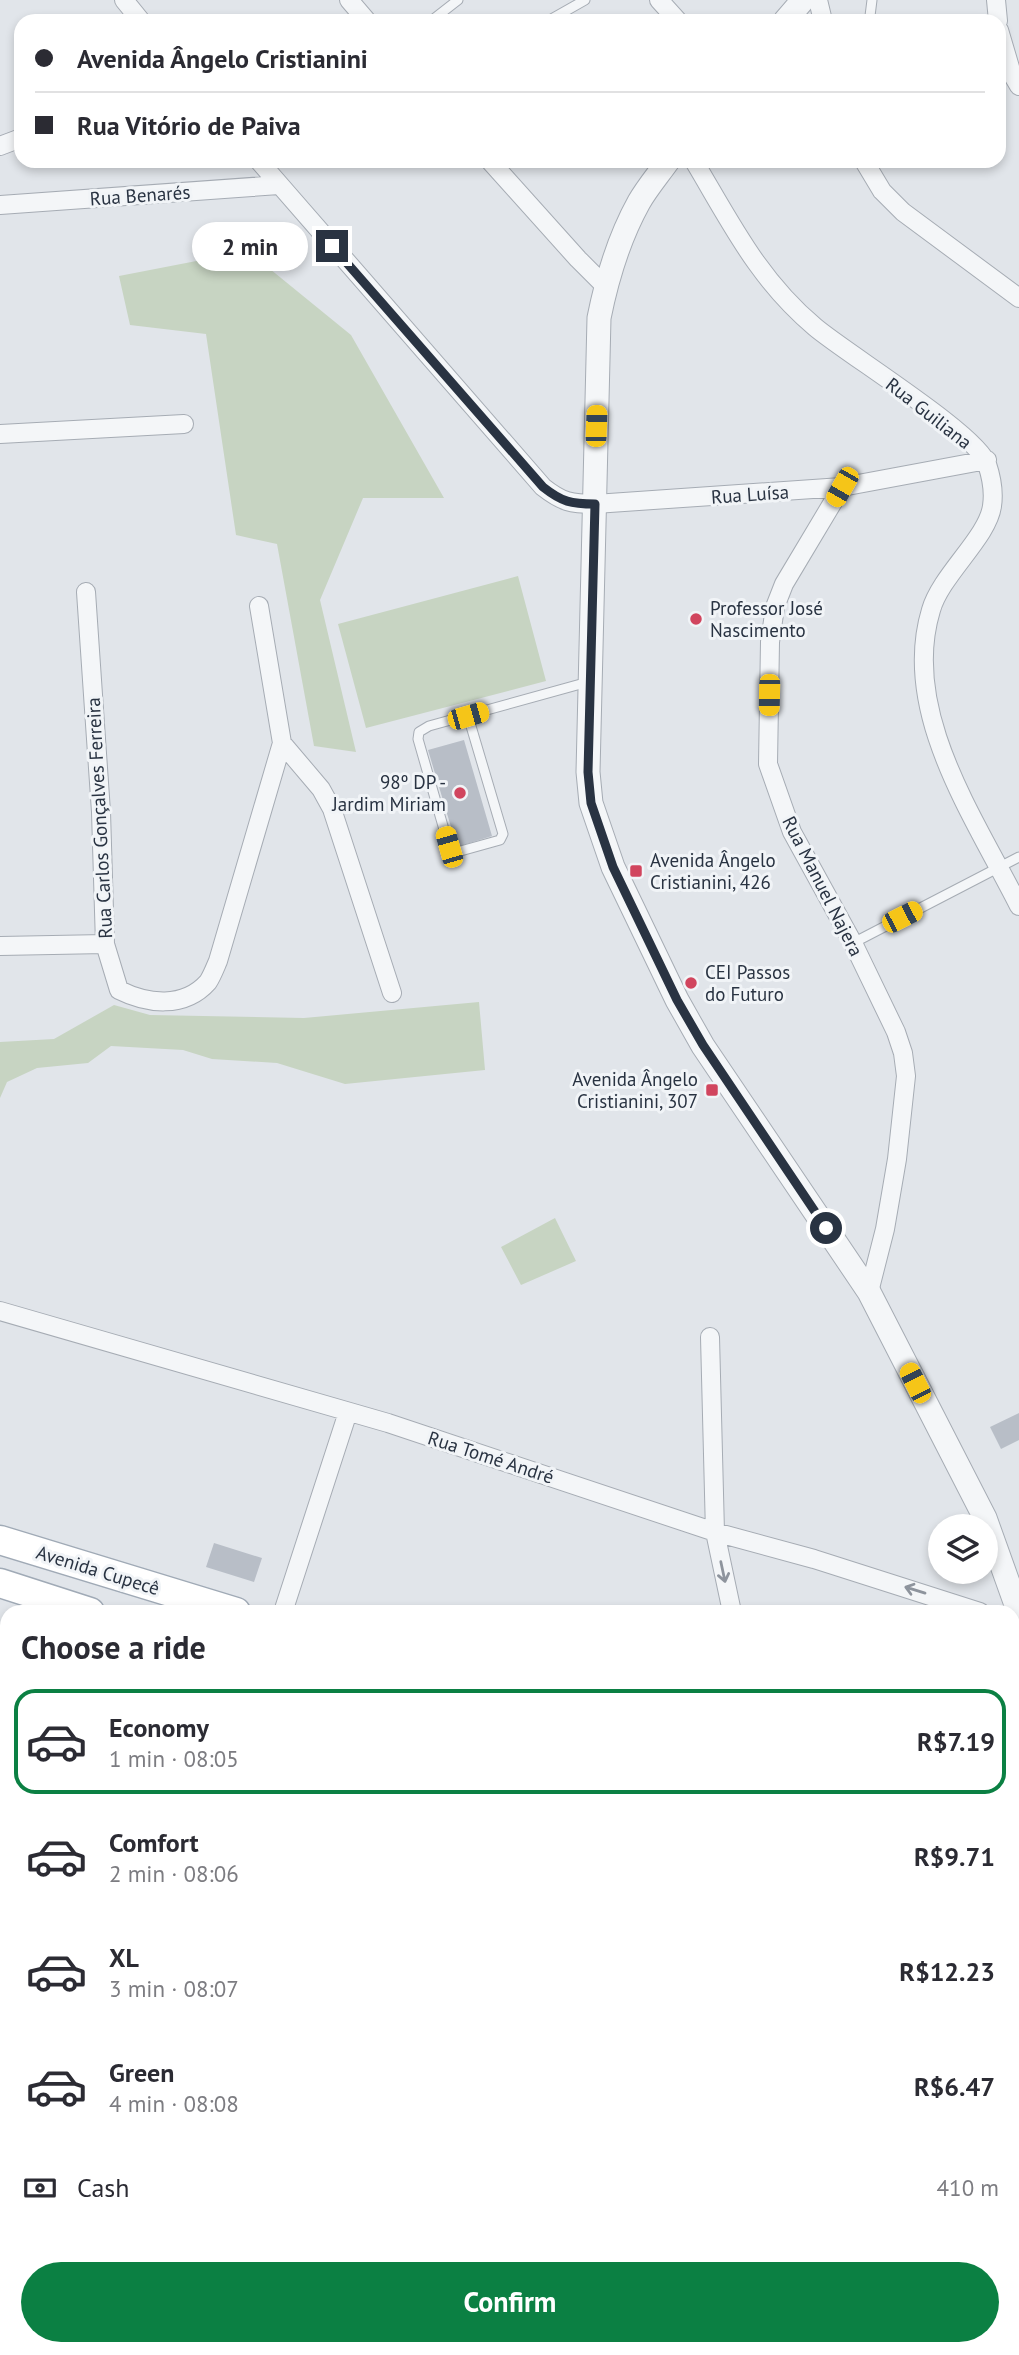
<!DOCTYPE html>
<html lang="en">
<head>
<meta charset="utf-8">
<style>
  :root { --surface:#fff; --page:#f2f2f3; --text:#2b2b33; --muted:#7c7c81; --line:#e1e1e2; --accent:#0b8043 }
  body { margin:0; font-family:"PT Sans",sans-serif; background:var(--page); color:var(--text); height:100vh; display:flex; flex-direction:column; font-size:26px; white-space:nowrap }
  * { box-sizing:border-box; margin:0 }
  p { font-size:23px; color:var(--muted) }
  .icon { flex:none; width:38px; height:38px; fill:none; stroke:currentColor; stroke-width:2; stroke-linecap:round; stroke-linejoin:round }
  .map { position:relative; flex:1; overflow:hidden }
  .panel { position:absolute; left:0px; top:1605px; width:1020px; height:751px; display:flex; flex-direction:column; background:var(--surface); border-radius:21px 21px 0 0; box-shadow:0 4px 10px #0003 }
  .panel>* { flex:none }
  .hud { position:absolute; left:14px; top:14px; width:992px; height:154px; border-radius:21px; box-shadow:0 4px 10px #0003; display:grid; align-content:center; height:154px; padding:0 21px; background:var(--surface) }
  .controls { position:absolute; left:928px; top:1514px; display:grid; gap:14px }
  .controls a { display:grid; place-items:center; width:70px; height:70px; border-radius:50%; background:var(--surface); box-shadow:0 4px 10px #0003; font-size:35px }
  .end { position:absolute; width:32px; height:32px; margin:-16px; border:9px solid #293342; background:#fff; box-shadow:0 0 0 4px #fff }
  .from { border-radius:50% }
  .bubble { position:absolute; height:49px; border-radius:24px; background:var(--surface); box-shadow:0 4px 10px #0003; font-size:23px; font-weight:800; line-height:49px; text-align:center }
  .car { position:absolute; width:21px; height:42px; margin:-21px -10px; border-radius:9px; box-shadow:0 0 5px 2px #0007; background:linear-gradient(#f5c518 24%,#345 0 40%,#f5c518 0 76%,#345 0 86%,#f5c518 0) }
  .hud b { display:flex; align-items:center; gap:24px; height:66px; font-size:26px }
  .hud b+b { border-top:2px solid var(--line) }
  .hud i { width:18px; height:18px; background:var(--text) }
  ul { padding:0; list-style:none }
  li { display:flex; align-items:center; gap:21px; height:105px; margin:0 14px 10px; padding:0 7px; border:4px solid transparent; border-radius:21px }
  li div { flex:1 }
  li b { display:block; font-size:26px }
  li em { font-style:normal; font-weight:800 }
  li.on { border-color:var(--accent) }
  li>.icon { width:63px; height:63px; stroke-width:1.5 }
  h2 { padding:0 21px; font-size:32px; line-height:84px }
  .pay { display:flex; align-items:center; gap:18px; height:77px; padding:0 21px; font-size:26px }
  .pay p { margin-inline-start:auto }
  .action { display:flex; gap:14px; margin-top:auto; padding:14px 21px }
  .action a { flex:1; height:80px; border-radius:42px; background:var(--accent); color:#fff; font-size:28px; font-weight:800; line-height:80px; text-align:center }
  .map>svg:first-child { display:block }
  .green { fill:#c7d4c2 }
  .building { fill:#b8bec7 }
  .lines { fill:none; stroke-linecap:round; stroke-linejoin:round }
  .service-casing { stroke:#a6acb4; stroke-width:11 }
  .minor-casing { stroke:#a6acb4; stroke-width:20 }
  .tertiary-casing { stroke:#a6acb4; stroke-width:25 }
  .primary-casing { stroke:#a0aab6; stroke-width:31 }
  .path { stroke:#bfc3c9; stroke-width:3.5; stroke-dasharray:5 5; stroke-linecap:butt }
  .service { stroke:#f4f6f8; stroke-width:9 }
  .minor { stroke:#f4f6f8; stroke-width:18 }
  .tertiary { stroke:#f4f6f8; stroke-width:23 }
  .primary { stroke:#fff; stroke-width:28 }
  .oneway { stroke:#8e949d }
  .route { stroke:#293342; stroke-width:9 }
  .poi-dot { fill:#d1455e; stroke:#f1f4f7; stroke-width:2.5 }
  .labels { text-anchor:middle; stroke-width:6; stroke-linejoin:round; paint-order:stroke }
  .street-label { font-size:19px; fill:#293342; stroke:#f1f4f7 }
  .poi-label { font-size:19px; fill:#293342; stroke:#f1f4f7; text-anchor:start }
</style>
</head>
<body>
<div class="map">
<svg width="1019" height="2355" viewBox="0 0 1019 2355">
  <rect width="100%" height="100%" fill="#e1e5ea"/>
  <path class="green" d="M 248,251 L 351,335 L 444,498 L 363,498 L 320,600 L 356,752 L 314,746 L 277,544 L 236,535 L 206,334 L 130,325 L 119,276 Z
    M 518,576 L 546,681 L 366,728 L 338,624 Z
    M 479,1002 L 485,1070 L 345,1084 L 277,1063 L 212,1059 L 183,1050 L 111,1046 L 88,1063 L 37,1068 L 7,1082 L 0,1098 L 0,1042 L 54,1039 L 114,1005 L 150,1015 L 304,1018 Z
    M 555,1218 L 576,1261 L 521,1285 L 501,1247 Z
    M 1019,1716 L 1019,1843 L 1013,1841 L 1013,1719 Z
    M 852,2348 L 924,2349 L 931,2355 L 847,2355 Z"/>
  <path class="building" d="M 464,740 L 492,836 L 457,847 L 428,750 Z
    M 1019,1413 L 1019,1440 L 1001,1449 L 990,1427 Z
    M 214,1543 L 262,1558 L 254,1582 L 206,1567 Z
    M 1013,2006 L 1019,2016 L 1019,2119 L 1013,2122 Z
    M 8,2348 L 35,2348 L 37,2355 L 10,2355 Z"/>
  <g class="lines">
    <defs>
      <path id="service" d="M 870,16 L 872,0
        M 431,21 L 458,0
        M 548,21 L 585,0
        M 468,716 L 503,834 L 500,840 L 457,852 L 449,847 L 418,739 L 419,732 L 429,726 L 588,682
        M 853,943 L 1019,857
        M 1013,2323 L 1019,2318
        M 977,2355 L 984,2348"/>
      <path id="minor" d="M 124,0 L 141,21
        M 349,0 L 367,21
        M 659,0 L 678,21
        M 818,0 L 823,21
        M 996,0 L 998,21
        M 999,30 L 1012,74 L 1019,86
        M 0,146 L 21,138
        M 259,161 L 543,487 C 562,502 571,504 595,504 L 842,487 L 987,460
        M 490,161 L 578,259 L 605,286
        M 694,161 C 731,223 758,279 815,327 C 844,352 980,436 987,464 C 991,476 994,493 992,506 C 988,537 941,575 931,610 C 900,712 975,818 1019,906
        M 864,161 L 882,191 L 903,212 L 1019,298
        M 0,205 L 279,185
        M 0,434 L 184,424
        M 842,487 L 784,584 L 775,607 L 770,642 L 768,764 L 792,832 L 853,943 L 896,1032 L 903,1053 L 906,1076 L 897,1159 L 885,1229 L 869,1292
        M 86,592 L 101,812 L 105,944 L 119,990 C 147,1004 184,1009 208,982 C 212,976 215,968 218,961 L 282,743
        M 259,606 L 282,743 L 321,789 L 332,809 L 392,993
        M 0,946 L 105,944
        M 0,1311 L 388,1423 L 715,1532 L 814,1559 L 980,1612
        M 710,1337 L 715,1532 L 732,1612
        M 283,1612 L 348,1412
        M 1013,1623 L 1019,1625
        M 0,1762 L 7,1848
        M 492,2348 L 498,2355
        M 930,2348 L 937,2355
        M 267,2355 L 282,2348
        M 600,2355 L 606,2348
        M 840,2355 L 846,2348"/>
      <path id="tertiary" d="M 785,21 L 803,0
        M 668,161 C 658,175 647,188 639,202 C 619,238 607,278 599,318 L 588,772 L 591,803 L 613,867 L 677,1000 L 703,1046 L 869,1292 L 985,1518 L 1019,1613
        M 1013,1705 L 1019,1702
        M 0,2199 L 7,2196"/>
      <path id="primary" d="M 0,1540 L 236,1612
        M 0,1583 L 90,1612
        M 1013,1861 L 1019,1862
        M 1013,1907 L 1019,1909"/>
    </defs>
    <use href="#service" class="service-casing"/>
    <use href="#minor" class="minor-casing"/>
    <use href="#tertiary" class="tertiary-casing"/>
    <use href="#primary" class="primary-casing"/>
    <path class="path" d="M 906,2355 L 911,2348"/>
    <use href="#service" class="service"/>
    <use href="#minor" class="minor"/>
    <use href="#tertiary" class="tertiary"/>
    <use href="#primary" class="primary"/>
  </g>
  <defs><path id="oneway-shaft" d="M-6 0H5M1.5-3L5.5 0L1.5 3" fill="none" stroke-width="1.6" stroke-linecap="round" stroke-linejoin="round" transform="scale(1.75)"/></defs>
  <g class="oneway">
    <use href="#oneway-shaft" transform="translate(723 1572) rotate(78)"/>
    <use href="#oneway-shaft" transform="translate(915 1590) rotate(-163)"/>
  </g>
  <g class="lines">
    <path class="route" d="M 332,246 L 543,487 C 562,502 571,504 595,504 L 588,772 L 591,803 L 613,867 L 677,1000 L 703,1045 L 826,1228"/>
  </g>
  <g class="poi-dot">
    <circle cx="696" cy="619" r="7"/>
    <circle cx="460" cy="793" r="7"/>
    <rect x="629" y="864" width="14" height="14" rx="3.5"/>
    <circle cx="691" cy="983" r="7"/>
    <rect x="705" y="1083" width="14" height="14" rx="3.5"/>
  </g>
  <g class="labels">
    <g class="street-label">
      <text transform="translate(140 195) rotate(-4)" y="7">Rua Benarés</text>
      <text transform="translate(929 413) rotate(38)" y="7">Rua Guiliana</text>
      <text transform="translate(750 494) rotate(-4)" y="7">Rua Luísa</text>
      <text transform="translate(99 818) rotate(-93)" y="7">Rua Carlos Gonçalves Ferreira</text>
      <text transform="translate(823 886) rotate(63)" y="7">Rua Manuel Najera</text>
      <text transform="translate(491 1457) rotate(18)" y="7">Rua Tomé André</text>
      <text transform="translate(98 1570) rotate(17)" y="7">Avenida Cupecê</text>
    </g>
    <g class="poi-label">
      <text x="710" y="615">Professor José<tspan x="710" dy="22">Nascimento</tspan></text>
      <text x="446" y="789" text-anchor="end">98º DP -<tspan x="446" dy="22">Jardim Miriam</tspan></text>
      <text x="650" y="867">Avenida Ângelo<tspan x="650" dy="22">Cristianini, 426</tspan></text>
      <text x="705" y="979">CEI Passos<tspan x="705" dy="22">do Futuro</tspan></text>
      <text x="698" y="1086" text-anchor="end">Avenida Ângelo<tspan x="698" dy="22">Cristianini, 307</tspan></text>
    </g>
  </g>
</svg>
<div class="controls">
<a><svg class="icon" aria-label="layers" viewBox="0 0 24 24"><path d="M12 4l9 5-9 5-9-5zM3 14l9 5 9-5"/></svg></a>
</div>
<i class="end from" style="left:826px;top:1228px"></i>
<i class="end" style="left:332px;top:246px"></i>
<div class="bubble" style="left:192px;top:222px;width:116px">2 min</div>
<i class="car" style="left:596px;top:426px;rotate:2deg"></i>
<i class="car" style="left:842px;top:487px;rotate:210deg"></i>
<i class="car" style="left:769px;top:695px;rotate:181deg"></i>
<i class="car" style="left:468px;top:716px;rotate:74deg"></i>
<i class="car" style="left:449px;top:847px;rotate:344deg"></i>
<i class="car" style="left:902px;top:917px;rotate:63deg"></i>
<i class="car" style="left:915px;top:1383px;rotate:333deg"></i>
<div class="hud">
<b><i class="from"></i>Avenida Ângelo Cristianini</b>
<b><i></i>Rua Vitório de Paiva</b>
</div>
<section class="panel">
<h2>Choose a ride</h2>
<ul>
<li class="on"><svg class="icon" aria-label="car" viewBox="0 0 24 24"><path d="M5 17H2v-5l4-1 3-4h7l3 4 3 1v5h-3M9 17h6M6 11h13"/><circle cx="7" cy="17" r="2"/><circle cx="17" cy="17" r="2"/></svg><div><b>Economy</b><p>1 min · 08:05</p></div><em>R$7.19</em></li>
<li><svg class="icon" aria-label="car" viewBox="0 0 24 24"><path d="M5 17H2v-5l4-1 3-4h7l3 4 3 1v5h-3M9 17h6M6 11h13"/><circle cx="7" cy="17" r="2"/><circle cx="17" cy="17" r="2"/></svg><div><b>Comfort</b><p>2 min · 08:06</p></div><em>R$9.71</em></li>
<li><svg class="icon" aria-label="car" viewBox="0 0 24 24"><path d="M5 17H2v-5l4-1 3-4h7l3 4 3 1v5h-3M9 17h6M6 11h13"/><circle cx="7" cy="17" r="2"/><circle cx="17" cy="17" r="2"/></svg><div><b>XL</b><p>3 min · 08:07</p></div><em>R$12.23</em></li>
<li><svg class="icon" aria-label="car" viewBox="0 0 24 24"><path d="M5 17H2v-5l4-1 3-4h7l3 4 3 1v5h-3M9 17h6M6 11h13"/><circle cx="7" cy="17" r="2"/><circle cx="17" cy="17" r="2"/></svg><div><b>Green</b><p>4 min · 08:08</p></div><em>R$6.47</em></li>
</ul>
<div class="pay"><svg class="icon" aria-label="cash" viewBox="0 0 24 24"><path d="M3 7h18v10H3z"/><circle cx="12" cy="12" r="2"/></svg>Cash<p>410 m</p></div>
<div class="action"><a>Confirm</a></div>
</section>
</div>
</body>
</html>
